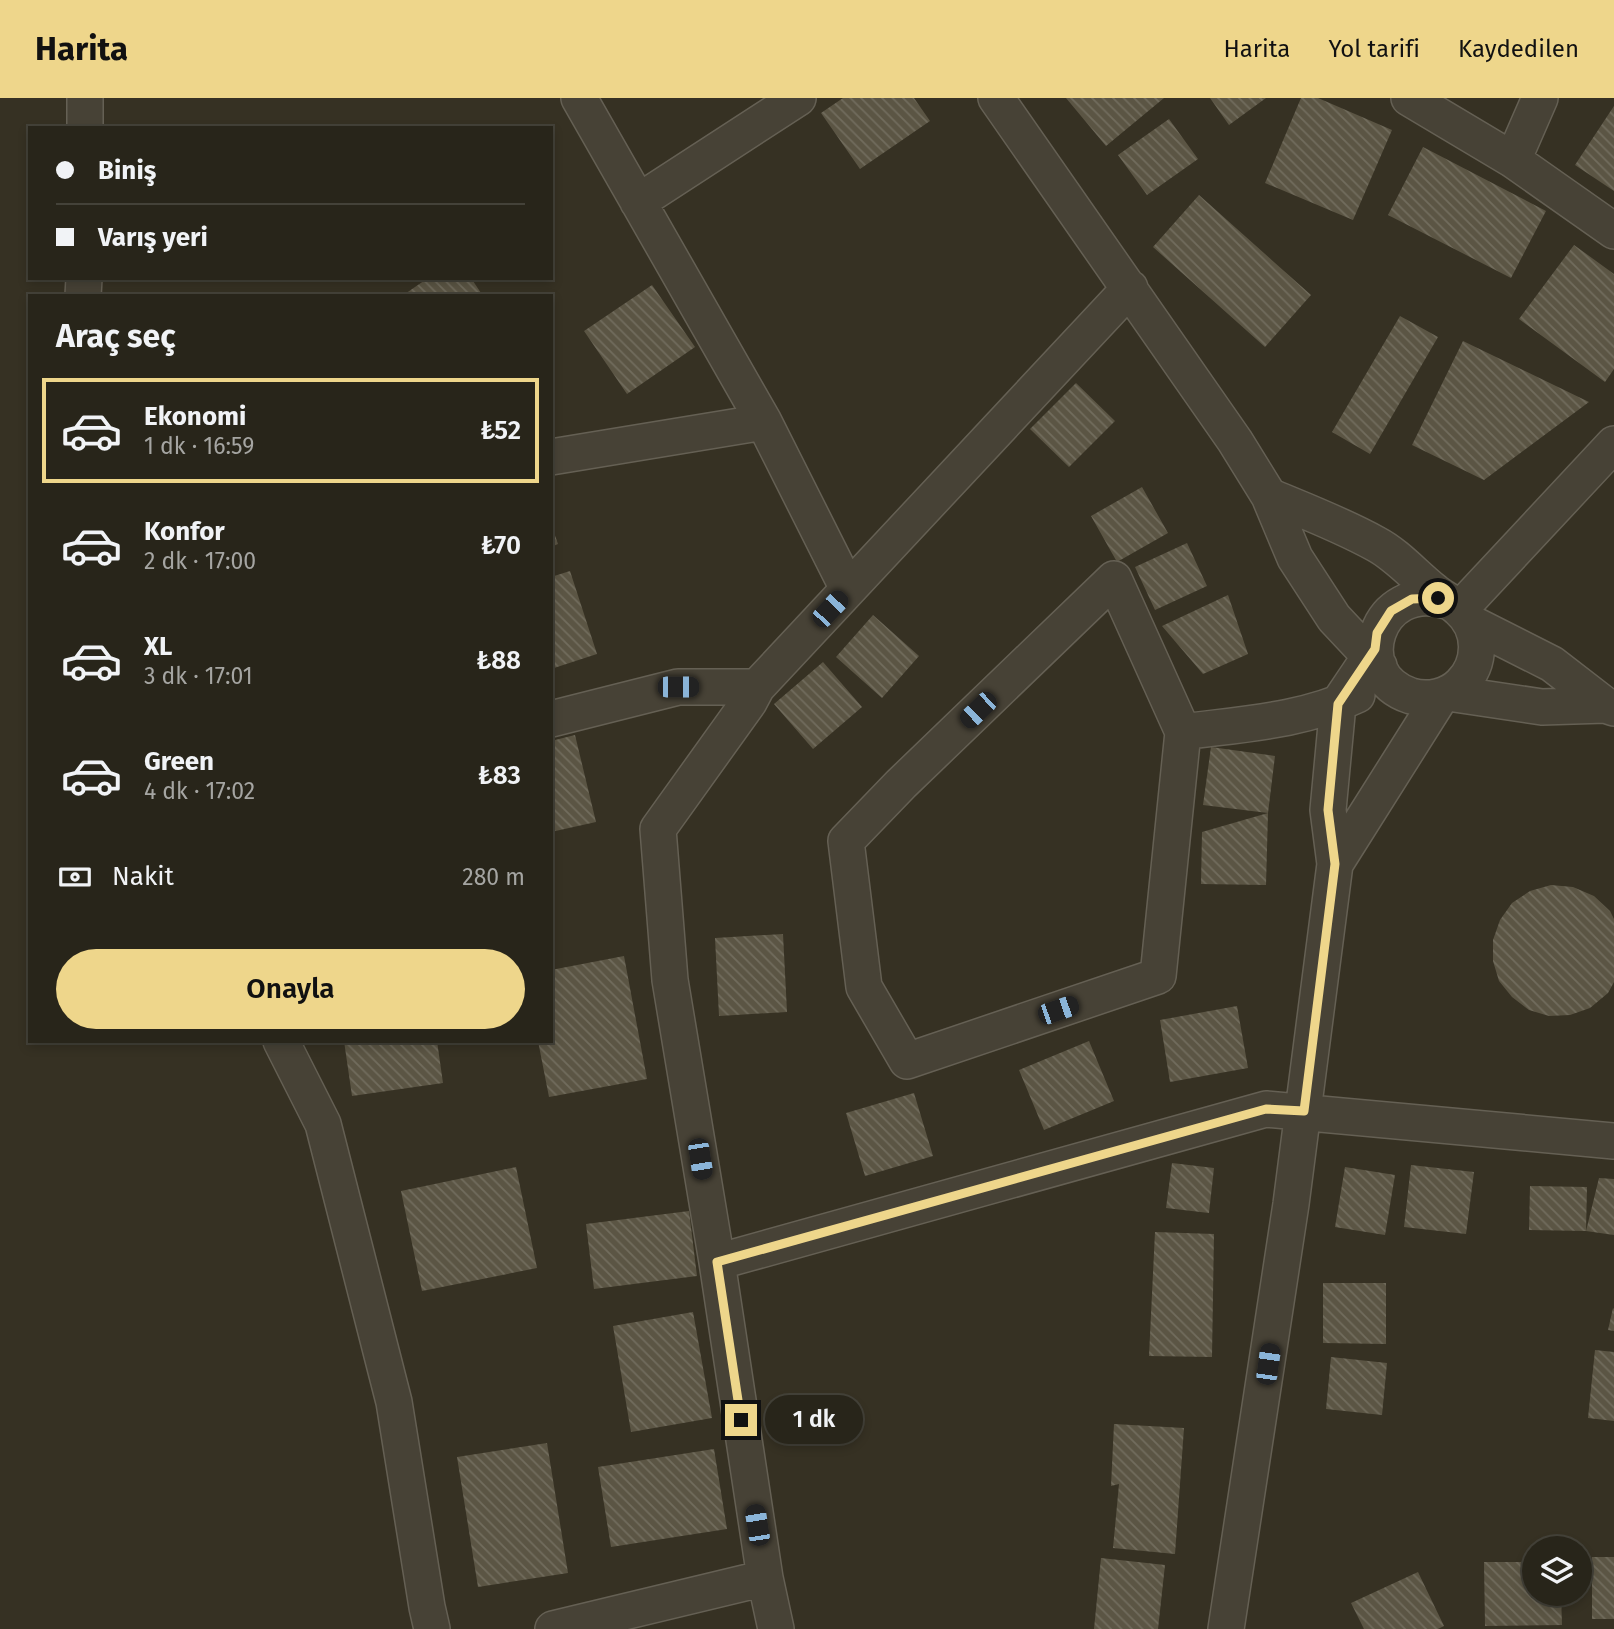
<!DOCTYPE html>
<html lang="tr">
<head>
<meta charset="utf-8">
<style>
  :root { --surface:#28251a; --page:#302d23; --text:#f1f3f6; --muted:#a5a5a2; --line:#444239; --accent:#eed68b }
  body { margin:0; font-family:"Fira Sans",sans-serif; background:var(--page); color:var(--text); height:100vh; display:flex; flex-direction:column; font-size:26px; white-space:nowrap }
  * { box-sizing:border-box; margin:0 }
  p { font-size:23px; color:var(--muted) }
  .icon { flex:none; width:38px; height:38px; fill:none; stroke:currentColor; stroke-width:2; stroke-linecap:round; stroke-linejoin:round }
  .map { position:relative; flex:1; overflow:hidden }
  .drawer { position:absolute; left:28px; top:196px; width:525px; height:749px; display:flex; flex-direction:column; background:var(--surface); border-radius:0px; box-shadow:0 4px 10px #0003,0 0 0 2px var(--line) }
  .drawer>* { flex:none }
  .hud { position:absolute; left:28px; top:28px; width:525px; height:154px; border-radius:0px; box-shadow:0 4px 10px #0003,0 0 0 2px var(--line); display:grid; align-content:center; height:154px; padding:0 28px; background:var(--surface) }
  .tools { position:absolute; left:1522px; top:1438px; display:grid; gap:14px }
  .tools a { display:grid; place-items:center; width:70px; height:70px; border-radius:50%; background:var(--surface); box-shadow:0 4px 10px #0003,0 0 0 2px var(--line); font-size:35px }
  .end { position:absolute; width:32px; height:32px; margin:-16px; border:9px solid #eed68b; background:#111; box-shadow:0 0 0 4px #111 }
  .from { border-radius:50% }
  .bubble { position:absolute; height:49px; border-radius:24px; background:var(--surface); box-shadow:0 4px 10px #0003,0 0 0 2px var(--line); font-size:23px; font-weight:600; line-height:49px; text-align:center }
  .car { position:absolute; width:21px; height:42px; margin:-21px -10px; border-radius:9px; box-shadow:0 0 5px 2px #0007; background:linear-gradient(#222 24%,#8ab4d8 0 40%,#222 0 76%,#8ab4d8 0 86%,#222 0) }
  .hud b { display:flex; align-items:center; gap:24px; height:66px; font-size:26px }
  .hud b+b { border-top:2px solid var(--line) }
  .hud i { width:18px; height:18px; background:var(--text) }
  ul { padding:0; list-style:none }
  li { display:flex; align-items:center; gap:21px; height:105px; margin:0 14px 10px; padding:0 14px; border:4px solid transparent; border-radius:0px }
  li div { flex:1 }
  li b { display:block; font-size:26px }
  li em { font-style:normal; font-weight:600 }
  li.selected { border-color:var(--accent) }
  li>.icon { width:63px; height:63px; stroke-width:1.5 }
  h2 { padding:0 28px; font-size:32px; line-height:84px }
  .pay { display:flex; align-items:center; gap:18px; height:77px; padding:0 28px; font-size:26px }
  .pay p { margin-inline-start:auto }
  .primary-button { display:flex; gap:14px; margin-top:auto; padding:14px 28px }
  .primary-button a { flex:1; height:80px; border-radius:42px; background:var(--accent); color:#111; font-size:28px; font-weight:600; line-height:80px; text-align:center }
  header { display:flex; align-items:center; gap:42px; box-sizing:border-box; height:98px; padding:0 35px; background:var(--accent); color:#111 }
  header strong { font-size:33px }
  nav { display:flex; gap:38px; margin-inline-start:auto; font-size:24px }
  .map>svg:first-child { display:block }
  .building { fill:url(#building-back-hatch) }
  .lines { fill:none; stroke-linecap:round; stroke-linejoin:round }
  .minor-casing { stroke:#656054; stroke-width:38 }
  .minor { stroke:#474236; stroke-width:35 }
  .route { stroke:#eed68b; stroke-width:9 }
</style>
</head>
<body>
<header>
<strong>Harita</strong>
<nav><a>Harita</a><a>Yol tarifi</a><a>Kaydedilen</a></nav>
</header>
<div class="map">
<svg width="1614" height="1531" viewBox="0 0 1614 1531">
  <defs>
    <pattern id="building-back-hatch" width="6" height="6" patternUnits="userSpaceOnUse" patternTransform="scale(1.75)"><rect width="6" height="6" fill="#5b5544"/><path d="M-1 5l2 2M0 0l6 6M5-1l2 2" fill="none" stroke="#716c5d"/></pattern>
  </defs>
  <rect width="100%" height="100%" fill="#363123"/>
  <path class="building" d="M 843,0 L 914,0 L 930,23 L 860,71 L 821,15 Z
    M 1066,0 L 1164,0 L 1106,48 Z
    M 1210,0 L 1266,0 L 1229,27 Z
    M 1301,0 L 1318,0 L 1392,32 L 1353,122 L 1265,85 Z
    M 1614,8 L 1614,93 L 1575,67 Z
    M 1169,21 L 1198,61 L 1147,97 L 1118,57 Z
    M 1423,49 L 1546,113 L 1511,180 L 1388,117 Z
    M 1199,97 L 1311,197 L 1265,249 L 1153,149 Z
    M 1574,147 L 1614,176 L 1614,271 L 1605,284 L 1519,221 Z
    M 428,180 L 471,180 L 483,198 L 402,198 Z
    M 652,187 L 695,249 L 627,296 L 584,233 Z
    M 1400,218 L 1438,239 L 1370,356 L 1332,334 Z
    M 1463,243 L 1589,304 L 1484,382 L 1412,347 Z
    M 1076,285 L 1115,323 L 1069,369 L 1030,331 Z
    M 1142,389 L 1168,435 L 1117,464 L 1091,418 Z
    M 551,426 L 558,446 L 551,449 Z
    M 1187,445 L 1207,488 L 1155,512 L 1135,469 Z
    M 570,473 L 597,556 L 551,571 L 551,479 Z
    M 1228,497 L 1248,556 L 1203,576 L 1162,528 Z
    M 873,517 L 919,558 L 882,600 L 836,559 Z
    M 823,564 L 862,609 L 813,651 L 774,606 Z
    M 575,637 L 596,724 L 551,734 L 551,643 Z
    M 1211,649 L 1275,658 L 1268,715 L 1203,707 Z
    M 1268,715 L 1266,787 L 1201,786 L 1202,734 Z
    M 1551,787 L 1573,789 L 1594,798 L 1610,813 L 1614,821 L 1614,884 L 1608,895 L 1590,910 L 1570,917 L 1549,918 L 1529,912 L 1512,899 L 1499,883 L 1493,863 L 1493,842 L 1500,822 L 1512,805 L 1530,793 Z
    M 783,836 L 787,914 L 719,918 L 715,840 Z
    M 624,858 L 647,981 L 549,999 L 538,943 L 551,943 L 551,872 Z
    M 1237,908 L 1248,970 L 1170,984 L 1160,922 Z
    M 344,943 L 437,943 L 443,985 L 352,998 Z
    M 1089,943 L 1114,1003 L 1044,1032 L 1019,972 Z
    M 914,995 L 933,1058 L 865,1078 L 846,1015 Z
    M 1172,1065 L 1214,1070 L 1209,1115 L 1166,1110 Z
    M 1411,1067 L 1474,1074 L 1466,1136 L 1404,1129 Z
    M 516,1069 L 537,1170 L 422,1193 L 401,1093 Z
    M 1345,1069 L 1395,1077 L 1385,1137 L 1335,1129 Z
    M 1599,1080 L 1614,1081 L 1614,1137 L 1586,1133 L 1529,1132 L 1530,1088 L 1587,1089 L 1586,1133 Z
    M 689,1113 L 697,1178 L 594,1191 L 586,1126 Z
    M 1155,1134 L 1214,1136 L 1212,1259 L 1149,1258 Z
    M 1323,1185 L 1386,1185 L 1386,1246 L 1323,1245 Z
    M 1613,1210 L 1614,1211 L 1614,1233 L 1608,1232 Z
    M 693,1214 L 712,1320 L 631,1334 L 613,1228 Z
    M 1595,1252 L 1614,1254 L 1614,1323 L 1588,1320 Z
    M 1331,1259 L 1387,1265 L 1382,1317 L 1326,1311 Z
    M 1114,1326 L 1184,1330 L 1175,1456 L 1113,1450 L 1119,1386 L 1111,1388 Z
    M 547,1345 L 568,1475 L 478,1489 L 457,1359 Z
    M 714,1351 L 727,1431 L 611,1449 L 598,1369 Z
    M 1592,1459 L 1614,1459 L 1614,1521 L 1592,1521 Z
    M 1101,1460 L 1165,1467 L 1158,1531 L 1094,1531 Z
    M 1484,1464 L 1535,1464 L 1535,1496 L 1561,1496 L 1562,1527 L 1485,1528 Z
    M 1418,1474 L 1444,1528 L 1438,1531 L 1364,1531 L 1351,1505 Z"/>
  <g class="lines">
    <defs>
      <path id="minor" d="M 85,0 L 85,30
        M 579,0 L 764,324 L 848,491
        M 996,0 L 1235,343 L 1269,398 L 1295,460 L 1334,520 L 1379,568
        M 1409,0 L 1513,62 L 1614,133
        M 1513,62 L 1540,0
        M 638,104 L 798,0
        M 83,198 L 84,180
        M 551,359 L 764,324
        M 1269,398 C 1305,413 1342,427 1376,446 C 1397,457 1415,478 1434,493 C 1442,500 1452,504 1459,511 C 1482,531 1482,565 1461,586 C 1448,599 1428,603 1411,598 C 1346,577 1377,481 1446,503
        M 1114,481 L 1183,634 L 1158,878 L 907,963 L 864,889 L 846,743 L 901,686 Z
        M 1460,511 L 1614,346
        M 1471,525 L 1552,566 L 1605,607
        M 1448,595 L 1542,609 L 1605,607 L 1614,610
        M 551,621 L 678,589 L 757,589
        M 1183,634 C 1242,626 1303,623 1357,597
        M 1335,766 L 1441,598
        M 281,943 L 323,1026 L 394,1304 L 427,1509 L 432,1531
        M 717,1164 L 1266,1011 L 1614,1043
        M 553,1531 L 765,1480
        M 776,1531 L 765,1480 L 717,1164 L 670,882 L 658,731 L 749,604 L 757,589 L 1130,190
        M 1226,1531 L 1291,1106 L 1335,766 L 1328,712 L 1338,606 L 1375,551"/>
    </defs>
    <use href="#minor" class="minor-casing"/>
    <use href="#minor" class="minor"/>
  </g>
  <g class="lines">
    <path class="route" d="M 741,1322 L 717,1164 L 1266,1011 L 1304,1013 L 1335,766 L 1328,712 L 1338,606 L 1375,551 L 1377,535 L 1391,513 L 1412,501 L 1438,500"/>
  </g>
</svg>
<div class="tools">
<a><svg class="icon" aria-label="layers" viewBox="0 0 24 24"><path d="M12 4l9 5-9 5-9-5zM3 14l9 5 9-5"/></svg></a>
</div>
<i class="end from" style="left:1438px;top:500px"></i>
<i class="end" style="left:741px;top:1322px"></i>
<div class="bubble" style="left:765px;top:1297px;width:98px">1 dk</div>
<i class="car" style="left:830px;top:511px;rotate:43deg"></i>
<i class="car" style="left:678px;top:589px;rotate:90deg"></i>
<i class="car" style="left:978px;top:612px;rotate:226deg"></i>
<i class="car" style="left:1058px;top:912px;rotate:71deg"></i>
<i class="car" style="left:700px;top:1061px;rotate:171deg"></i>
<i class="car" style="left:1268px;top:1266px;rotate:8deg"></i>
<i class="car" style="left:757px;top:1427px;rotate:351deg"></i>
<div class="hud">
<b><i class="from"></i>Biniş</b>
<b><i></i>Varış yeri</b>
</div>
<section class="drawer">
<h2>Araç seç</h2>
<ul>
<li class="selected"><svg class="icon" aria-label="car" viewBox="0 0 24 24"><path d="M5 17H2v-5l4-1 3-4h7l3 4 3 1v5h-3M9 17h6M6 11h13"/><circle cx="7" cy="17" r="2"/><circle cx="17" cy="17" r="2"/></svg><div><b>Ekonomi</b><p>1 dk · 16:59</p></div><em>₺52</em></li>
<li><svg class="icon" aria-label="car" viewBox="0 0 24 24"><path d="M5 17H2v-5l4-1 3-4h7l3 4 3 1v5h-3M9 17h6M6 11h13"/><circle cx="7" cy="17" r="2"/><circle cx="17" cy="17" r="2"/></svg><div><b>Konfor</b><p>2 dk · 17:00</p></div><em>₺70</em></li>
<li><svg class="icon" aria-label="car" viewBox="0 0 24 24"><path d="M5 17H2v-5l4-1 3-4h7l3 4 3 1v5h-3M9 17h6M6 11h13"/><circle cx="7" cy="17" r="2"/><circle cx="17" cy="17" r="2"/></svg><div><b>XL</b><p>3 dk · 17:01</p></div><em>₺88</em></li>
<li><svg class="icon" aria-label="car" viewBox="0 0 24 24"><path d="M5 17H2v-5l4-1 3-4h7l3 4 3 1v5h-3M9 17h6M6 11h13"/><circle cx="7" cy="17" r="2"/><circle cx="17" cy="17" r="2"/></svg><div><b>Green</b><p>4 dk · 17:02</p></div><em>₺83</em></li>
</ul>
<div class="pay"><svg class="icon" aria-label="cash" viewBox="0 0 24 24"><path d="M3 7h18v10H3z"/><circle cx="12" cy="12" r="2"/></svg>Nakit<p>280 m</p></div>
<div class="primary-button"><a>Onayla</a></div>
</section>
</div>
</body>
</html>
